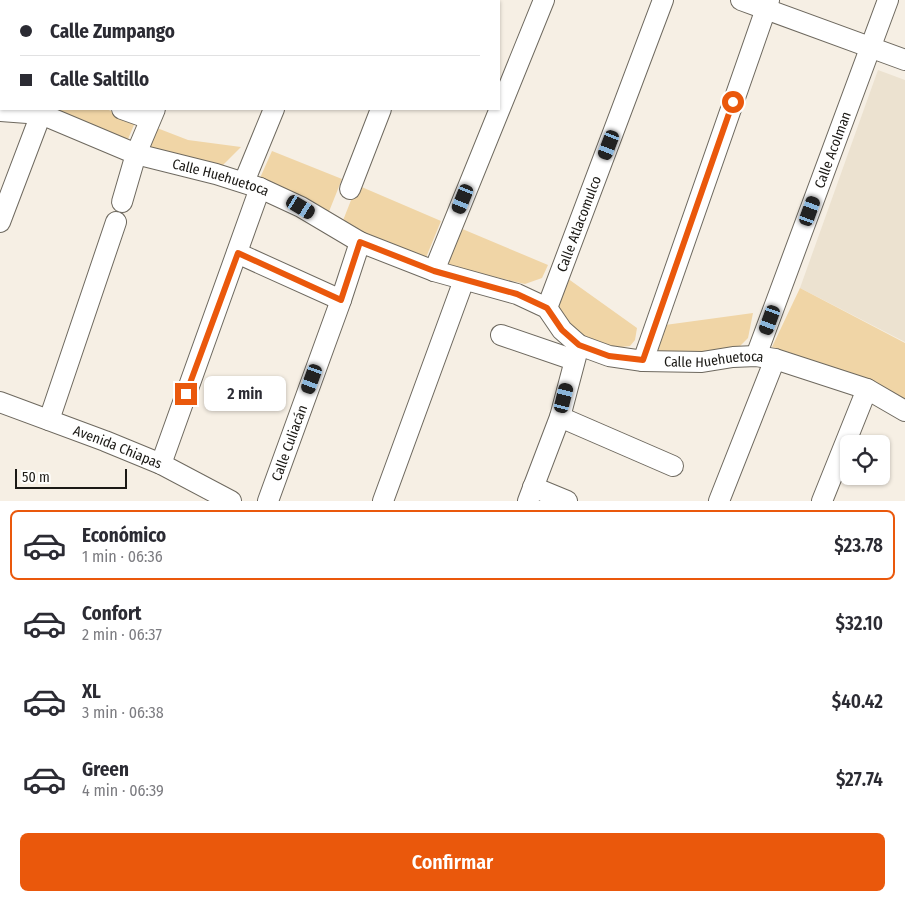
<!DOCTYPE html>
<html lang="es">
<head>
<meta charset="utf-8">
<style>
  :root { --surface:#fff; --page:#f7f7f7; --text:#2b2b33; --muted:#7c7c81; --line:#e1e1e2; --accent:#ea580c }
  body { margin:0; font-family:"Fira Sans Condensed",sans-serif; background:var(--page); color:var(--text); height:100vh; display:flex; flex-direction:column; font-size:19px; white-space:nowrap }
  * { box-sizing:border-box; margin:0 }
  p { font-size:16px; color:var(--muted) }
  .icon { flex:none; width:28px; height:28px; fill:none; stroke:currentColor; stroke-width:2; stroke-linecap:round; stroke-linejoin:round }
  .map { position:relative; height:501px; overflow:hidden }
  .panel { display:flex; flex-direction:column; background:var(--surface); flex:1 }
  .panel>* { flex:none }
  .top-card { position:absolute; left:0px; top:0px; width:500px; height:110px; box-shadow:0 1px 4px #0004; display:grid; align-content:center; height:110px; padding:0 20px; background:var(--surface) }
  .controls { position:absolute; left:840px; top:435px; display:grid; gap:10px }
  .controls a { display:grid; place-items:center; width:50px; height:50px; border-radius:8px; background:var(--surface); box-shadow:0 1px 4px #0004; font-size:25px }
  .scale { position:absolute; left:15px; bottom:12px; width:112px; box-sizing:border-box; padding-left:5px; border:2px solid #1b1915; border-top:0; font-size:14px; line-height:18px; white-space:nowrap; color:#1b1915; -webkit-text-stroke:4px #fefdfb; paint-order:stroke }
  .end { position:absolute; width:22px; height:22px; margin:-11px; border:6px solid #ea580c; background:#fff; box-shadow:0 0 0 2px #fff }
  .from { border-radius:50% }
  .bubble { position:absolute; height:35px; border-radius:8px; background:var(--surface); box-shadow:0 1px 4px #0004; font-size:16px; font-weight:600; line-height:35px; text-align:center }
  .car { position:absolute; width:15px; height:30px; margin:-15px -8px; border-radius:6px; box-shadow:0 0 4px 1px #0007; background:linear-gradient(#222 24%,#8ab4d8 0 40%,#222 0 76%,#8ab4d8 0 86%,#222 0) }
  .top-card b { display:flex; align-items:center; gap:18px; height:48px; font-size:19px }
  .top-card b+b { border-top:1px solid var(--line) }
  .top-card i { width:12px; height:12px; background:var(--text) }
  ul { padding:9px 0 0; list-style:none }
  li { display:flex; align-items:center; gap:15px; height:70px; margin:0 10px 8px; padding:0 10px; border:2px solid transparent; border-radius:8px }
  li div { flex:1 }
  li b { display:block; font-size:19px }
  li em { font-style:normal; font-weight:600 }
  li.selected { border-color:var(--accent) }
  li>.icon { width:45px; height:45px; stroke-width:1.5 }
  .cta { display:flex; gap:10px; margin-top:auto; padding:10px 20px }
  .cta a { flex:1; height:58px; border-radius:8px; background:var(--accent); color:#fff; font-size:20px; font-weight:600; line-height:58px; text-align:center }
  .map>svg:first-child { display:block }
  .built { fill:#ece2d0 }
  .green { fill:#f0d5a6 }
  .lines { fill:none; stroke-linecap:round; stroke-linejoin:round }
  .minor-casing { stroke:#6e695f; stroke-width:22 }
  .minor { stroke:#fff; stroke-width:20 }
  .route { stroke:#ea580c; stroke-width:6 }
  .labels { text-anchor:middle; stroke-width:5; stroke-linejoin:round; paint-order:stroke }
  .street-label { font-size:14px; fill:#1b1915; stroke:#fefdfb }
</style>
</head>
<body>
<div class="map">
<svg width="905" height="501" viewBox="0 0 905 501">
  <rect width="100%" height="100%" fill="#f6efe4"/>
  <path class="built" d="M 878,70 L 905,80 L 905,342 L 800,288 Z"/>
  <path class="green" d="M 45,109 L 106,109 L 136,120 L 126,144 Z
    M 157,128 L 188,140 L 241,147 L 222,166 L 150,148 Z
    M 272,151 L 342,179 L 328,214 L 260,178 Z
    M 357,185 L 441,221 L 425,260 L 342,223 Z
    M 460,228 L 548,265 L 542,278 L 525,284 L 445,265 Z
    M 567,278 L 637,328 L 635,340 L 630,346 L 613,348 L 580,338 L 558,308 Z
    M 800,288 L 905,343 L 905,400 L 872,382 L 772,347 Z
    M 753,313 L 748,338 L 734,352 L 657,355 L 665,325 Z"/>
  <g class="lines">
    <defs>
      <g id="minor">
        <path d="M 137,0 L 140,1"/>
        <path d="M 741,0 L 905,60"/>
        <path d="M 198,1 L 198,0"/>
        <path d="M 318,1 L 318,0"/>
        <path d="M 422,1 L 423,0"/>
        <path d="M 0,58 L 1,59"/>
        <path d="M 122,109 L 150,119"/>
        <path id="s1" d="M 0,111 L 41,114 L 136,154 L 216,174 L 260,188 L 301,207 L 360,242 L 434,271 L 517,294 L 547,308 L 562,330 L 579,345 L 609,356 L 643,361 L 702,362 L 733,357 L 756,356 L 775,359 L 867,389 L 905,411"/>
        <path d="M 244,182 L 274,109"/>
        <path d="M 350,189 L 381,109"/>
        <path d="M 122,202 L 136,154 L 155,109"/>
        <path d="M 0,222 L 41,114"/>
        <path d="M 237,253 L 341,300"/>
        <path d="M 434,271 L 544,0"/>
        <path id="s2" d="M 547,308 L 663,0"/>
        <path d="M 501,335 L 574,360"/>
        <path id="s3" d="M 756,356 L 888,0"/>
        <path d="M 643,361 L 769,0"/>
        <path id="s4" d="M 0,402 L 105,441 L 161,464 L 231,501"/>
        <path d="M 560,417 L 673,466"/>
        <path d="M 49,420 L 116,222"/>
        <path d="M 161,464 L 260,188"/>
        <path d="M 533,487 L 567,501"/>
        <path id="s5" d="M 268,501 L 341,300 L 360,242"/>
        <path d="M 383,501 L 464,280"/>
        <path d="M 528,501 L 560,417 L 579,345"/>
        <path d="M 719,501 L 775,359"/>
        <path d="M 822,501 L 867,389"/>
      </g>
    </defs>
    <use href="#minor" class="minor-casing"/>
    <use href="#minor" class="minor"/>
  </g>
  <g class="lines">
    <path class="route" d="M 186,394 L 238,253 L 341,300 L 360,242 L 434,271 L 517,294 L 547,308 L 562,330 L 579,345 L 609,356 L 643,360 L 733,102"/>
  </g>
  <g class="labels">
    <g class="street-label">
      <text dy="5" stroke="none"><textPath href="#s3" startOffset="220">Calle Acolman</textPath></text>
      <text dy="5" stroke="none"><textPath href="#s1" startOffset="232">Calle Huehuetoca</textPath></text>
      <text dy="5" stroke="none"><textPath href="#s2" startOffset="90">Calle Atlacomulco</textPath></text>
      <text dy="5" stroke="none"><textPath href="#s1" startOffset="772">Calle Huehuetoca</textPath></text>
      <text dy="5" stroke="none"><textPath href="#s5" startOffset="62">Calle Culiacán</textPath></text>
      <text dy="5" stroke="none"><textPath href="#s4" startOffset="126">Avenida Chiapas</textPath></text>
    </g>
  </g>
</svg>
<div class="controls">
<a><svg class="icon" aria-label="locate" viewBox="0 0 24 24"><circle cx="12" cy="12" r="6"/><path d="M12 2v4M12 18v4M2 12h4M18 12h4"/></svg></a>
</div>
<div class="scale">50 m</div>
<i class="end from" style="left:733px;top:102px"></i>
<i class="end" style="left:186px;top:394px"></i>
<div class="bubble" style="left:204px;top:376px;width:82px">2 min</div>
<i class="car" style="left:609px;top:145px;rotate:201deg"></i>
<i class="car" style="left:463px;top:199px;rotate:202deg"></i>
<i class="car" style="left:301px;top:207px;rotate:121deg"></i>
<i class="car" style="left:810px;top:211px;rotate:20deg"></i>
<i class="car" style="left:770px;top:320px;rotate:200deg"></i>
<i class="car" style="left:312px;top:379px;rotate:200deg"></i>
<i class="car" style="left:564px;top:398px;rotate:14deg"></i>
<div class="top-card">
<b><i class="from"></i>Calle Zumpango</b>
<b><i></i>Calle Saltillo</b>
</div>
</div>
<section class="panel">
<ul>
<li class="selected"><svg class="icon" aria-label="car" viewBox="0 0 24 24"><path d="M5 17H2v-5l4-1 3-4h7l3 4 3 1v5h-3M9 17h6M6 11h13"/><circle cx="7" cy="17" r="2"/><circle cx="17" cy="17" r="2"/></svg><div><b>Económico</b><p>1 min · 06:36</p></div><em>$23.78</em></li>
<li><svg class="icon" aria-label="car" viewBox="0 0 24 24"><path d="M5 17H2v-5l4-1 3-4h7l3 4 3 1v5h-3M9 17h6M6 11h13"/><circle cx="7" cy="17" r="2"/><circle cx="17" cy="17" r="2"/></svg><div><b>Confort</b><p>2 min · 06:37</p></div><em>$32.10</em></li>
<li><svg class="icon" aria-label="car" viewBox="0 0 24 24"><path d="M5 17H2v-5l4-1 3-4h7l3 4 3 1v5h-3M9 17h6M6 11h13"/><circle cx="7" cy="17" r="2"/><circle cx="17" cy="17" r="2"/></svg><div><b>XL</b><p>3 min · 06:38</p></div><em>$40.42</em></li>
<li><svg class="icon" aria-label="car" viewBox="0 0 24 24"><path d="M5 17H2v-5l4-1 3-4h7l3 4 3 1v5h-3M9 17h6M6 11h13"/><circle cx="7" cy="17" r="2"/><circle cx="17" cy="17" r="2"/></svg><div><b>Green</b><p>4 min · 06:39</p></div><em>$27.74</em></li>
</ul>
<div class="cta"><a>Confirmar</a></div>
</section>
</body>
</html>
